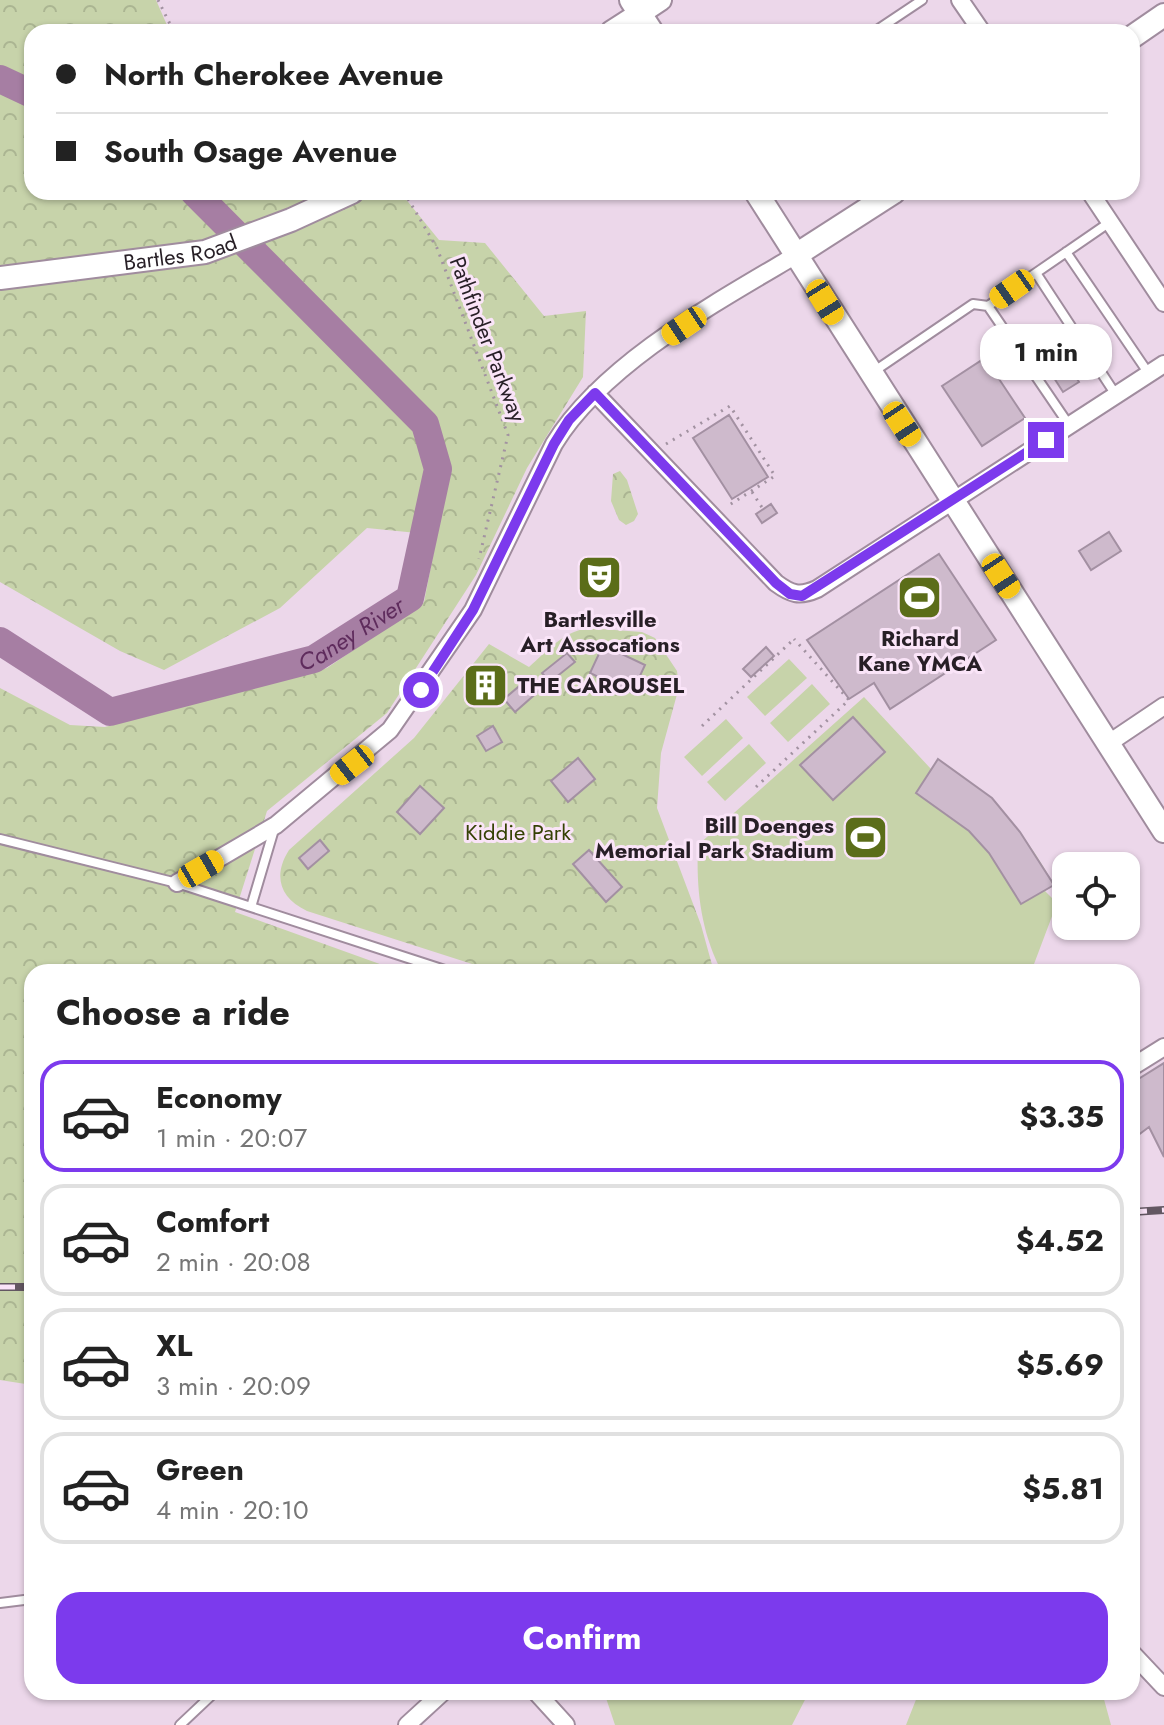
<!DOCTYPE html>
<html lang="en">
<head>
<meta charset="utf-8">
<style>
  :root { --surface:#fff; --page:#f6f6f6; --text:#222; --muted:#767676; --line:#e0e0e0; --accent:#7c3aed }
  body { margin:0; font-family:Jost,sans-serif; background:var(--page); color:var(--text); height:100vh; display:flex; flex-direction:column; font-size:30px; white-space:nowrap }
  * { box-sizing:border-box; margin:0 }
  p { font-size:26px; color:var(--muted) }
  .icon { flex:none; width:44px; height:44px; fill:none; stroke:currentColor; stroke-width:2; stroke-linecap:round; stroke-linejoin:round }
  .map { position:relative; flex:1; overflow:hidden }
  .panel { position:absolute; left:24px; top:964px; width:1116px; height:736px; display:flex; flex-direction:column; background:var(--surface); border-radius:24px; box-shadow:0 2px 6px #0004 }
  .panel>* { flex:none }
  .banner { position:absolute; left:24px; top:24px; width:1116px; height:176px; border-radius:24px; box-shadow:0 2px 6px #0004; display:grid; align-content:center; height:176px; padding:0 32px; background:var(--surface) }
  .buttons { position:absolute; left:1052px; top:852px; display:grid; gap:16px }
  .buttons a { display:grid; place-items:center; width:88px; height:88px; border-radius:16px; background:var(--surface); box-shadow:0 2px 6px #0004; font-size:40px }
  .end { position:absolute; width:36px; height:36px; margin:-18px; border:10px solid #7c3aed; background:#fff; box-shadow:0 0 0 4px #fff }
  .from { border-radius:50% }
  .bubble { position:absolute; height:56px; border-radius:24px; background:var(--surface); box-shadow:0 2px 6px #0004; font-size:26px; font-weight:700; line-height:56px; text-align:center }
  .car { position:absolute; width:24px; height:48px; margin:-24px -12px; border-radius:10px; box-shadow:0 0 6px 2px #0007; background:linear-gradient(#f5c518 24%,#345 0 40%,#f5c518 0 76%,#345 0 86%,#f5c518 0) }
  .banner b { display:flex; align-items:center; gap:28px; height:76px; font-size:30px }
  .banner b+b { border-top:2px solid var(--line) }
  .banner i { width:20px; height:20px; background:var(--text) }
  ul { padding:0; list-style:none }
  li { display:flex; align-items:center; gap:24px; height:112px; margin:0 16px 12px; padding:0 16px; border:4px solid var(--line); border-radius:24px }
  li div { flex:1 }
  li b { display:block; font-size:30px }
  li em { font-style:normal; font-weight:700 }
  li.selected { border-color:var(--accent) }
  li>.icon { width:72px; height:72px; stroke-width:1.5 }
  h2 { padding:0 32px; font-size:36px; line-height:96px }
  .primary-button { display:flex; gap:16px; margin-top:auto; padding:16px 32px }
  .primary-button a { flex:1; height:92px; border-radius:24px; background:var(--accent); color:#fff; font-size:32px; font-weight:700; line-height:92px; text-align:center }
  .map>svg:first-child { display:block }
  .grass { fill:#c7d3aa }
  .forest { fill:url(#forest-crowns) }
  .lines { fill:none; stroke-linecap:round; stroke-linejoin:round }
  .river { stroke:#a67ea3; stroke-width:28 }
  .building { fill:#cebacc; stroke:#a390a2; stroke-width:2 }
  .service-casing { stroke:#a08c9e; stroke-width:12 }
  .minor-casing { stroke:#a08c9e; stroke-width:20 }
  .tertiary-casing { stroke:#a08c9e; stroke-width:24 }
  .secondary-casing { stroke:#a08c9e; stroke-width:26 }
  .path { stroke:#a292a1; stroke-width:3; stroke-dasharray:2 6; stroke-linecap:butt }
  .service { stroke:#fff; stroke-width:8 }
  .minor { stroke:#fff; stroke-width:16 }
  .tertiary { stroke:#fff; stroke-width:20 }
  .secondary { stroke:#fff; stroke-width:22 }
  .rail-casing { stroke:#635762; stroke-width:8 }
  .rail { stroke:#fae4f8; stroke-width:5; stroke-dasharray:15; stroke-linecap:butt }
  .route { stroke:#7c3aed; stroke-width:10 }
  .labels { text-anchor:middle; stroke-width:6; stroke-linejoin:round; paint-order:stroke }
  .street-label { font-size:22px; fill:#271f26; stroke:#fae4f8 }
  .poi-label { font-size:22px; font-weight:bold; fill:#271f26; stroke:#fae4f8 }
  .park-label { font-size:22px; fill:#354104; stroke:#fae4f8 }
  .water-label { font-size:24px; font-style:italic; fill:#5f2c5d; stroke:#fae4f8 }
</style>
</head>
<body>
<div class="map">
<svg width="1164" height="1725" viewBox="0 0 1164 1725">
  <defs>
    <pattern id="forest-crowns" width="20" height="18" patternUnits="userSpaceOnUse" patternTransform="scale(2)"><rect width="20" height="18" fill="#c7d3aa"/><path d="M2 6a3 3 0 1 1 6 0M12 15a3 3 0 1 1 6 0" fill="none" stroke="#abb592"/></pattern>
  </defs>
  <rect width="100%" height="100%" fill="#ecd7ea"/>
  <path class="grass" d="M 789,659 L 807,678 L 765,716 L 747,697 Z
    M 812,684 L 830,704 L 788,742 L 770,723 Z
    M 864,697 L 931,769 L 938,759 C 989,791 1025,832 1054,885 L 1045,891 L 1057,903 L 1031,972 L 722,972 C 701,932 696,890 698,845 Z
    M 726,719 L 743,738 L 702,776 L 684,757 Z
    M 749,744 L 766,763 L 725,801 L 707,782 Z
    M 604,1692 L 809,1692 L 792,1725 L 615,1725 Z
    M 919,1692 L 1102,1692 L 1111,1725 L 906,1725 Z"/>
  <path class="forest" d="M 0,0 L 156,0 L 170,32 L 32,32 L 32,192 L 400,192 L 439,240 L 485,243 L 544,316 L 586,311 L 583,377 L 527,468 L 476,575 L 387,713 L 267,811 L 235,912 L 402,972 L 32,972 L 32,1385 L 0,1380 L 0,688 L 70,725 L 105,727 L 327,668 L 424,602 L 437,535 L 367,528 L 280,608 L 164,670 L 120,651 L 0,582 Z
    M 620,471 L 627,480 L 638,514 L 634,521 L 626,525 L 619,520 L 611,501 L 613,474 Z
    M 587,628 L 642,632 L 655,638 L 677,671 L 679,687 L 661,753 L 657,808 L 701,925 L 714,972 L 497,972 L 307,911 C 279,898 273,875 289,850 L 414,738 L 489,644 L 529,667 C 548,650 562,633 587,628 Z"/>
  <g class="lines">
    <g class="river">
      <path d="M 0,79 L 32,94"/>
      <path id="s1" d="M 0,641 L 110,712 L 314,659 L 410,598 L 438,469 L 425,424 L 194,192"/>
    </g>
  </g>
  <path class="building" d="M 1044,326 L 1079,382 L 1063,392 L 1027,336 Z
    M 985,358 L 1025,418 L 982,446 L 942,386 Z
    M 729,415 L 768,477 L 732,499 L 693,438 Z
    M 771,504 L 777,513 L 762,523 L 756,514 Z
    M 1109,532 L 1121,551 L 1091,570 L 1079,551 Z
    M 939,554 L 996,640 L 890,709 L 874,683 L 849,699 L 807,640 Z
    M 603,645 L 645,665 L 632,693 L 590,673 Z
    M 766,647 L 774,656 L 751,677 L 743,669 Z
    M 567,653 L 575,662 L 550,682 L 542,673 Z
    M474 684a12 12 0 1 1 24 0a12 12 0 1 1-24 0Z
    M 531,676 L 541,689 L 515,712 L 504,699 Z
    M 853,717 L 885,752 L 833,800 L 800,765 Z
    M 493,726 L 502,742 L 486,751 L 477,736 Z
    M 578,758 L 595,779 L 568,802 L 551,781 Z
    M 938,759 L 992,798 L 1020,832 L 1054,885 L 1021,904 L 989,853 L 969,831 L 916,793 Z
    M 420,786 L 444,808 L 420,834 L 397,812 Z
    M 320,840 L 329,851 L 308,869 L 299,858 Z
    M 589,850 L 622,887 L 606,902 L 573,864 Z
    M 1164,1063 L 1164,1157 L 1149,1127 L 1133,1139 L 1132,1168 L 1132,1083 Z"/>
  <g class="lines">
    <defs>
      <path id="service" d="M 874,32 L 922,0
        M 1066,252 L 1149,374
        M 1036,273 L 1116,395
        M 988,306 L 1110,222
        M 873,372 L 973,304 L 988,306 L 1069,425
        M 275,826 L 251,907 L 451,972
        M 0,839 L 177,883 L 251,907
        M 0,1603 L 32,1599
        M 180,1725 L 215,1692"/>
      <path id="minor" d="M 960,0 L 982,32
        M 1090,192 L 1164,303
        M 595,393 L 776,583 C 791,594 799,597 817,589 L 1164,364
        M 1109,743 L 1164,706
        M 177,883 L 276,825 L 390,730 L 473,610 L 554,444 C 603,364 715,303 796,255
        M 1132,1067 L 1164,1047
        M 1132,1653 L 1164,1687
        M 536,1692 L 566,1725
        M 407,1725 L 443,1692"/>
      <path id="tertiary" d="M 640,14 L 661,0"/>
      <g id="secondary">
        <path d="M 631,0 L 652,32"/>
        <path d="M 612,32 L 640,14"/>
        <path d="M 1132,37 L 1164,15"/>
        <path d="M 756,192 L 1164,831"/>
        <path d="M 796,255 L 894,192"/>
        <path id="s2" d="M 0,278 L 205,252 L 291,220 L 352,192"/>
      </g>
    </defs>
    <use href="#service" class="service-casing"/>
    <use href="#minor" class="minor-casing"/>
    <use href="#tertiary" class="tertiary-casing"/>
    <use href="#secondary" class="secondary-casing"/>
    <path class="path" d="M 158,0 L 174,32
      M 404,192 L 437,248 L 508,435 L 479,559
      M 666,444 L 730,406 L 775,476 L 726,507
      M 752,492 L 763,509
      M 702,726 L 794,639
      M 756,787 L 849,700 L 794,639"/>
    <use href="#service" class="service"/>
    <use href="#minor" class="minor"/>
    <use href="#tertiary" class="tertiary"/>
    <use href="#secondary" class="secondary"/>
    <defs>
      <path id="rail" d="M 1132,1212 L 1164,1210
        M 0,1287 L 32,1287"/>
    </defs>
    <use href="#rail" class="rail-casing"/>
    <use href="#rail" class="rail"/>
  </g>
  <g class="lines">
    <path class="route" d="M 421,690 L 473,610 L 554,444 L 569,420 L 595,393 L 776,583 L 790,594 L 802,596 L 1046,440"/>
  </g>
  <defs>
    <symbol id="theatre-square" viewBox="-11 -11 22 22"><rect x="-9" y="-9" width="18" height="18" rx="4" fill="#5b6d19" stroke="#fae4f8"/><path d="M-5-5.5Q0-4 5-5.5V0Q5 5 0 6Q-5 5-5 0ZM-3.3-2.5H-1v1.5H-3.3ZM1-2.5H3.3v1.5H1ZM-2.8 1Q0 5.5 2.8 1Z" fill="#fff"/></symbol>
    <symbol id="stadium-square" viewBox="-11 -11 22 22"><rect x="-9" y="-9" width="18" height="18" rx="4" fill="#5b6d19" stroke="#fae4f8"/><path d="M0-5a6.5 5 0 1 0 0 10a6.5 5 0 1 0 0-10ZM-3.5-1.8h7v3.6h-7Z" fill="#fff"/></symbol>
    <symbol id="building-square" viewBox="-11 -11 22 22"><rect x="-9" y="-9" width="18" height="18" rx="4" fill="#5b6d19" stroke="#fae4f8"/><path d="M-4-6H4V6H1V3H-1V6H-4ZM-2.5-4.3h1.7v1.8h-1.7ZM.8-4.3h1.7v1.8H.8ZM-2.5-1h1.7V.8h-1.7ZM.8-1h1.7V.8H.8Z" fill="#fff"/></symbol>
  </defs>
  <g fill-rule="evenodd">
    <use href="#theatre-square" x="574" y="552" width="51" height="51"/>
    <use href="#stadium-square" x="894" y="572" width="51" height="51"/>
    <use href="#building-square" x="460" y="660" width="51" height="51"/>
    <use href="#stadium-square" x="840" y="812" width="51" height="51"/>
  </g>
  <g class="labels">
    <g class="street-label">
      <text dy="8" stroke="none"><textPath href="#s2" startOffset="182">Bartles Road</textPath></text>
      <text transform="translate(488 339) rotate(69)" y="8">Pathfinder Parkway</text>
    </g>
    <g class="poi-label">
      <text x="600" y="627">Bartlesville<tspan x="600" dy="25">Art Assocations</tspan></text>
      <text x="920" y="646">Richard<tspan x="920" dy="25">Kane YMCA</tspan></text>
      <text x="517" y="693" text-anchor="start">THE CAROUSEL</text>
      <text x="834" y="833" text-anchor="end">Bill Doenges<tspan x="834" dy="25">Memorial Park Stadium</tspan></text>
    </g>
    <g class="park-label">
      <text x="518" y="840">Kiddie Park</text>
    </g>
    <g class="water-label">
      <text dy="8" stroke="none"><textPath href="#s1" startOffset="386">Caney River</textPath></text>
    </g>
  </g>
</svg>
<div class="buttons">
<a><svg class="icon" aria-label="locate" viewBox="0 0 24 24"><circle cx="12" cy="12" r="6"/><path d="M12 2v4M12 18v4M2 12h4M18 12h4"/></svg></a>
</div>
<i class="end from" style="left:421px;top:690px"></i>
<i class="end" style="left:1046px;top:440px"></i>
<div class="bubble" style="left:980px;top:324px;width:132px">1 min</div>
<i class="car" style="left:1012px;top:289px;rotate:235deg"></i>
<i class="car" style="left:825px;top:302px;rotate:148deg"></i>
<i class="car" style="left:684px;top:326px;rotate:236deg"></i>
<i class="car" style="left:902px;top:424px;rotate:147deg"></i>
<i class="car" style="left:1001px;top:576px;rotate:147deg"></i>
<i class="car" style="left:352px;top:765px;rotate:232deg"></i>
<i class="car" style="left:201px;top:869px;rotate:60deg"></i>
<div class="banner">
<b><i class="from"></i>North Cherokee Avenue</b>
<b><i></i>South Osage Avenue</b>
</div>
<section class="panel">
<h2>Choose a ride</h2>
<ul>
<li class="selected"><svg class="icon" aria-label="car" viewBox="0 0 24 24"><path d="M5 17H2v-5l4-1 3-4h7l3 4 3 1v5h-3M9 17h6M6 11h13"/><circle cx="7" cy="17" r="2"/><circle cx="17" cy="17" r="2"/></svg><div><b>Economy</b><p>1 min · 20:07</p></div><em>$3.35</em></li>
<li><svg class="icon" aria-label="car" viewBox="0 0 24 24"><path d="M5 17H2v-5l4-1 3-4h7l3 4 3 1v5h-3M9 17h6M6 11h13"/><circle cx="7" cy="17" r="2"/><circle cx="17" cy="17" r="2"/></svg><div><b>Comfort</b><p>2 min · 20:08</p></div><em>$4.52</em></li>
<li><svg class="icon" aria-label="car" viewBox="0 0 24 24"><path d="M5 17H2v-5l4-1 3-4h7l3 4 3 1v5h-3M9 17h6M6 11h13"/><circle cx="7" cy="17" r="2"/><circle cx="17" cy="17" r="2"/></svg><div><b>XL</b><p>3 min · 20:09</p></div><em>$5.69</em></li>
<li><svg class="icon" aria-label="car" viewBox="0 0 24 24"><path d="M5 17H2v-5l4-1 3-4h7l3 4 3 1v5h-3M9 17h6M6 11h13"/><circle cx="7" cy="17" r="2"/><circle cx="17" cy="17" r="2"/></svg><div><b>Green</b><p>4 min · 20:10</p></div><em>$5.81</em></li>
</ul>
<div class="primary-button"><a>Confirm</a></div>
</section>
</div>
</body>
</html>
